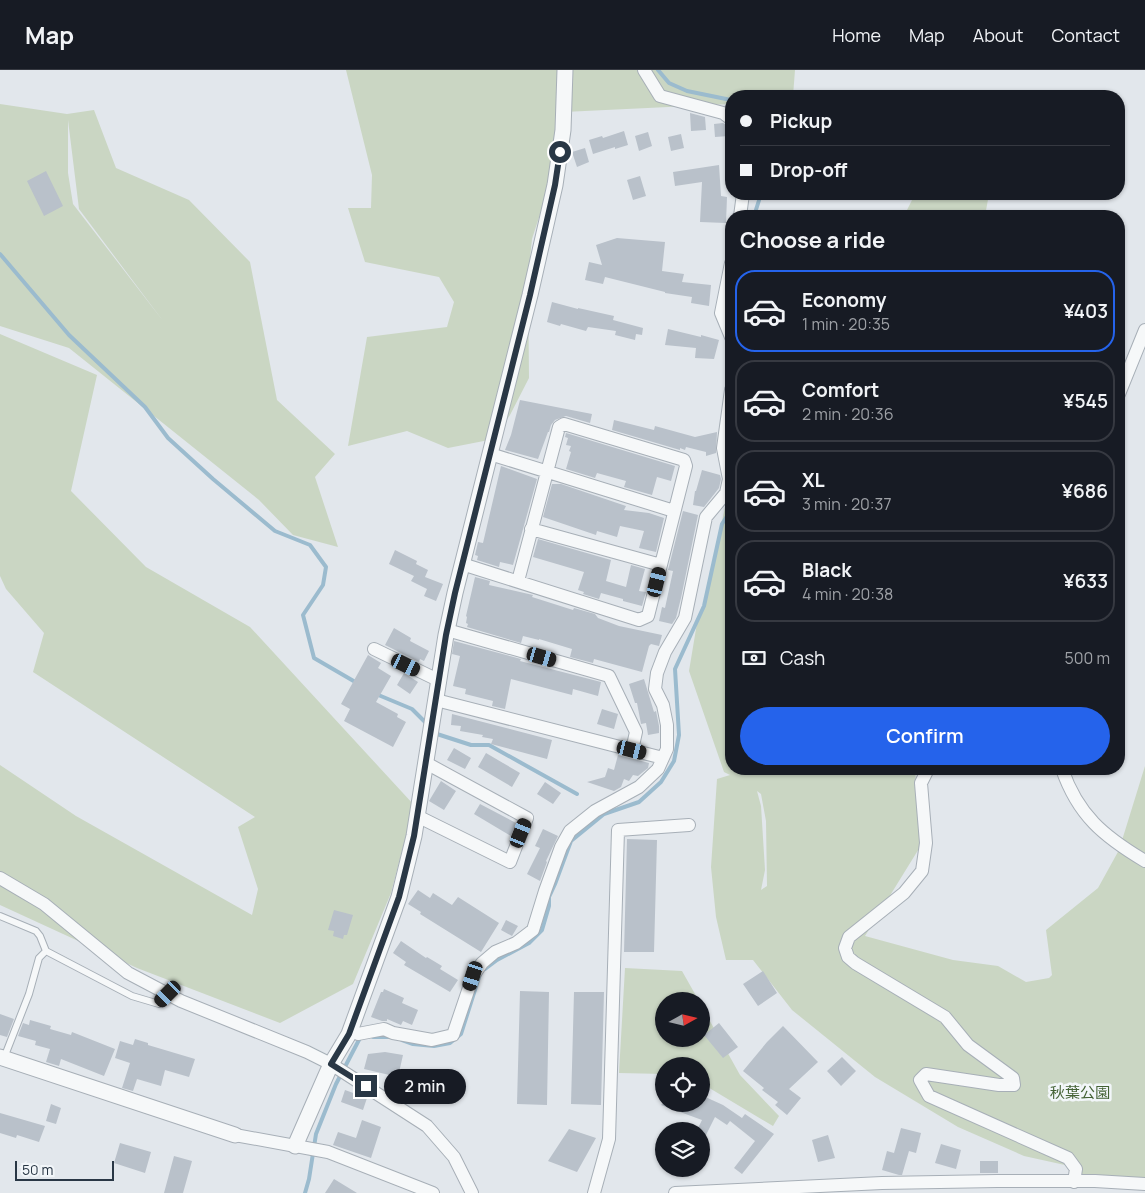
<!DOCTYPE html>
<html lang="en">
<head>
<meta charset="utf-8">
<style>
  :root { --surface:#171b24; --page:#242831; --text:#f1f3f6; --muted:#9ea1a6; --line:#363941; --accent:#2563eb }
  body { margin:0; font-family:Manrope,"Noto Sans JP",sans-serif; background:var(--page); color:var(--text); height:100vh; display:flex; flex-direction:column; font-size:19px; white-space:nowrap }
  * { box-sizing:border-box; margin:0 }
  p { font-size:16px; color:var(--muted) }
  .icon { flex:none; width:28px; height:28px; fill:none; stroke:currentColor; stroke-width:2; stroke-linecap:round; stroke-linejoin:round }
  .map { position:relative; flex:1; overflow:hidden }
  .panel { position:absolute; left:725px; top:140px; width:400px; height:565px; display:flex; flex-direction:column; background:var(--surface); border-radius:20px; box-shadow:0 1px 4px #0004 }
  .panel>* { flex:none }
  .banner { position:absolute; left:725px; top:20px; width:400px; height:110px; border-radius:20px; box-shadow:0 1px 4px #0004; display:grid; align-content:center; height:110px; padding:0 15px; background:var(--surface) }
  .needle { width:32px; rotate:82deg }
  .controls { position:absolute; left:655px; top:922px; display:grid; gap:10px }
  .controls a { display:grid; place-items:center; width:55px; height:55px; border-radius:50%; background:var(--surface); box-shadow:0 1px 4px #0004; font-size:25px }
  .scale { position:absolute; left:15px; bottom:12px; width:99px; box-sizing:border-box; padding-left:5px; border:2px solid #293745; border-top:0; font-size:14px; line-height:18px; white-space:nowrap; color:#293745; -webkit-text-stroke:4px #f2f6f9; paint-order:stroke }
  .end { position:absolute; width:22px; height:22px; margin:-11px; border:6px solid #293745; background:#fff; box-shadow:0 0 0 2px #fff }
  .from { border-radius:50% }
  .bubble { position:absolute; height:35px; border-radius:18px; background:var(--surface); box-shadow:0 1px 4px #0004; font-size:16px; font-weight:600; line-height:35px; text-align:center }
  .car { position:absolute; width:15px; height:30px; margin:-15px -8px; border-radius:6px; box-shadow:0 0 4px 1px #0007; background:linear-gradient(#222 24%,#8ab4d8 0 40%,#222 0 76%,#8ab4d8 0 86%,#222 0) }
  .banner b { display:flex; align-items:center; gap:18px; height:48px; font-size:19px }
  .banner b+b { border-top:1px solid var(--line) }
  .banner i { width:12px; height:12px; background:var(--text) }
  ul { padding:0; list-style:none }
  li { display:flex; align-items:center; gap:15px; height:82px; margin:0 10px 8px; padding:0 5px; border:2px solid var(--line); border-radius:20px }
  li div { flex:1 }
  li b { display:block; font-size:19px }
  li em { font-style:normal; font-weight:600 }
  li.current { border-color:var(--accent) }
  li>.icon { width:45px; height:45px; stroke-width:1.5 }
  h2 { padding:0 15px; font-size:22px; line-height:60px }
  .pay { display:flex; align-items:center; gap:12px; height:55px; padding:0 15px; font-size:19px }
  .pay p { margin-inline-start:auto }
  .primary-button { display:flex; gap:10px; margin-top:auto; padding:10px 15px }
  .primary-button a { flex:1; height:58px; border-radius:30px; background:var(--accent); color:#fff; font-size:20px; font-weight:600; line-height:58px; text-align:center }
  header { display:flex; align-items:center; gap:30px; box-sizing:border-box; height:70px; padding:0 25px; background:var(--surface); border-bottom:1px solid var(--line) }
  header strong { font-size:24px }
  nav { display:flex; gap:28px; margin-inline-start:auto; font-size:18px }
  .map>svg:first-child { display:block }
  .green { fill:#cad6c3; fill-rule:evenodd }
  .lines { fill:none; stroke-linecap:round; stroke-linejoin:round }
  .stream { stroke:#9bbbce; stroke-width:4 }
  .building { fill:#b9c1ca }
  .service-casing { stroke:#a7afb7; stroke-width:8 }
  .minor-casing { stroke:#a7afb7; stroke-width:14 }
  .tertiary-casing { stroke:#a7afb7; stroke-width:17 }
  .service { stroke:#f6f8f9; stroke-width:6 }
  .minor { stroke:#f6f8f9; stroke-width:12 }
  .tertiary { stroke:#f6f8f9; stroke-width:15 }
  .route { stroke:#293745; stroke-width:6 }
  .labels { text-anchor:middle; stroke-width:5; stroke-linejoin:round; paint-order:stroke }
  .park-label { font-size:15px; fill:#446235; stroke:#f2f6f9 }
</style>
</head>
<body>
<header>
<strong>Map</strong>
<nav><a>Home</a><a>Map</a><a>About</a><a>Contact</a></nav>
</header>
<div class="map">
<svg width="1145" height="1123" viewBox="0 0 1145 1123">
  <rect width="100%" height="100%" fill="#e2e7ec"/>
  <path class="green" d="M 346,0 L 563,0 L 560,82 L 532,169 L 528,207 L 529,308 L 510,345 L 494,369 L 448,378 L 407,361 L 348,376 L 367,267 L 447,257 L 454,232 L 439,207 L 365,192 L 348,138 L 371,138 L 372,105 Z
    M 565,0 L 795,0 L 793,26 L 731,26 L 731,34 L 564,42 Z
    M 0,34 L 67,44 L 94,40 L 116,98 L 189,130 L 250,192 L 277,330 L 335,384 L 315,407 L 338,477 L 293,465 L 259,430 L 69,278 L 0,256 ZM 68,50 L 79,139 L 163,251 L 73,134 L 68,103 Z
    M 915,124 L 989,124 L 985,146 L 904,146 Z
    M 0,264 L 97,305 L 71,421 L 146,497 L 250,557 L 414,735 L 391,823 L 353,914 L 280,953 L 137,898 L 0,835 L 0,695 L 76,746 L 252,845 L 258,819 L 238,757 L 255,747 L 33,602 L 44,563 L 6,519 L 0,506 Z
    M 731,409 L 731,699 L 915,699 L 920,777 L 865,866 L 953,890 L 998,896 L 1026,912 L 1049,908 L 1052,905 L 1046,860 L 1098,818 L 1119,780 L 1145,696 L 1145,1114 L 1074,1112 L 1074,1097 L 1024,1086 L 958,1057 L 875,1007 L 792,940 L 753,890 L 726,890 L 716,847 L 711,797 L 717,709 L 730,705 L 724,702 L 689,601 L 697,553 L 704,536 ZM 757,721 L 761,724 L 766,751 L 767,816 L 761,820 L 765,800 L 761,736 Z
    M 625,898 L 682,901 L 699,931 L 664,931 L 664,969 L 701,969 L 701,935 L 740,1005 L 779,1046 L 773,1056 L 701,1013 L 701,996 L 664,996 L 664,1004 L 619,1003 Z"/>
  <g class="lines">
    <path class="stream" d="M 658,0 L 669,13 L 687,21 L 731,30
      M 754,146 L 761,124
      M 0,184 L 69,265 L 145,337 L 168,368 L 213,409 L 275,461 L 310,475 L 326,497 L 323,515 L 303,545 L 314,588 L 357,613
      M 376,624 L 412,639 L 427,654
      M 434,661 L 437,664 L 471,675 L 489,675 L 577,724
      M 485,899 L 497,890 L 529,873 L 542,860 L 549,836 L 549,827 L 555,814 L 571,771 L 604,744 L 639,732 L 661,712 L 674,691 L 679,665 L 675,599 L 704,536 L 722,454 L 731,440
      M 373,967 L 391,967
      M 402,970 L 413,974 L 434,976 L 450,973 L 461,964 L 480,904
      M 305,1123 L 309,1109 L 316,1064 L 336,1014 L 361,966"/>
  </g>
  <path class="building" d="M 690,43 L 705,47 L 706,60 L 691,61 Z
    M 723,53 L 728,56 L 729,66 L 715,67 L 714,54 Z
    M 624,61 L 628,75 L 615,79 L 615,77 L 593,84 L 589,70 L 602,66 L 603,68 Z
    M 648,62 L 652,76 L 639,81 L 635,66 Z
    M 681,64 L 684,78 L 671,81 L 668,67 Z
    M 585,78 L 589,92 L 577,97 L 572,82 Z
    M 719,95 L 721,126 L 727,127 L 726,153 L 700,152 L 702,112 L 675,116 L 673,102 Z
    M 46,101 L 63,136 L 44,146 L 27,111 Z
    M 640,106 L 646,126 L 633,130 L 627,110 Z
    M 617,168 L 665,172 L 662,201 L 684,204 L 682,212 L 711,215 L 709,236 L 691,233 L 692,227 L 665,223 L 665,222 L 605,207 L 603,214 L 585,210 L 589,192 L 602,195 L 596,175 Z
    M 552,232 L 578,239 L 578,238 L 614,246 L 613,250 L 643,258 L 642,265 L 636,264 L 635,270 L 615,265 L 616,261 L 588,257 L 586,261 L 561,254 L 560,256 L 547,252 Z
    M 668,259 L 701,267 L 701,265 L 719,270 L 714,289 L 695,288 L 696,278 L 665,275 Z
    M 520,330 L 592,344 L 590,353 L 566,346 L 555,350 L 551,355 L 549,362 L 548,362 L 538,389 L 505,380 L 511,365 Z
    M 614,350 L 654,360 L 655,356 L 695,367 L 717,362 L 716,383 L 706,386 L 706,382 L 686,377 L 685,380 L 680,378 L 680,380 L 612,360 Z
    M 566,363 L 675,396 L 671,411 L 657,407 L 652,425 L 624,417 L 626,411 L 597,403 L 595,408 L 566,399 L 571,382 L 569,381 L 571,376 L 566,375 L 568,368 L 565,367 Z
    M 501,396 L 537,409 L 513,495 L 500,492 L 499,497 L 477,490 L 478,486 L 475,485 L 478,472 L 483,473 Z
    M 702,400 L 720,405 L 721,409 L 719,418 L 704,437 L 693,435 L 695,421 L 696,421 Z
    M 552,414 L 561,414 L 626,436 L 624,440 L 649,443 L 664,448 L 656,482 L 639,478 L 644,461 L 620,456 L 617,467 L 597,461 L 596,465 L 543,447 Z
    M 683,441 L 698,445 L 681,528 L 676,548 L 672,554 L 659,551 L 662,537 L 665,538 L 673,501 L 668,500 Z
    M 538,469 L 611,490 L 606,511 L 626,517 L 631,495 L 645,499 L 639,521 L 646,522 L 642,536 L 623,531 L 623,529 L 601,523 L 599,529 L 583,524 L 584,522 L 578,520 L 584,502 L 533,487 Z
    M 395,480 L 417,491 L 416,494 L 428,500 L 425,507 L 443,514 L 436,531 L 424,526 L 427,519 L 411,511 L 414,506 L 389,494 Z
    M 475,507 L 490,511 L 489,515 L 533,525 L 532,527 L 573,540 L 574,538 L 595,544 L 598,548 L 619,556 L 662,565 L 659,576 L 651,574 L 649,576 L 642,602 L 594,589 L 593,593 L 570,587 L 572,579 L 539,569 L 539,570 L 523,566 L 521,573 L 467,557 L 468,554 L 466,553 L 467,547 L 466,546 Z
    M 394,558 L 411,568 L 410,571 L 429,581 L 424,591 L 420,589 L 419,592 L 385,575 Z
    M 454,571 L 521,589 L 520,591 L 601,612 L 598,626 L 573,619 L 572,625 L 511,609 L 505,639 L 492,636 L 493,631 L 465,624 L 466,619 L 453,616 L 460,586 L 452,584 Z
    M 368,585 L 381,593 L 378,598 L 391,606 L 376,632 L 398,644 L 397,647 L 406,652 L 393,677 L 344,651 L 350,639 L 341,634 Z
    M 404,603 L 418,612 L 410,624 L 397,615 Z
    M 644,609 L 654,642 L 656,641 L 659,656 L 659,663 L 648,665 L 646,653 L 641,654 L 637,633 L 635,633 L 629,614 Z
    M 602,639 L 618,644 L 614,659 L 597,654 Z
    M 452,644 L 552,670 L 547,689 L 491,674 L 493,669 L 482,667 L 483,665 L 460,661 L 461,656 L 451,655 Z
    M 454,678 L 471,688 L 465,699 L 447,690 Z
    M 486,683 L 520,703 L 512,717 L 478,697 Z
    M 618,685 L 649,693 L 648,698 L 638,706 L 633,705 L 629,711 L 624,709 L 621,717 L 614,721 L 587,712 L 605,707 L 608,698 L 614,700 Z
    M 441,711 L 456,721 L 444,740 L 429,731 Z
    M 545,712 L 561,723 L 553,734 L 537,724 Z
    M 480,734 L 516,753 L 511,766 L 474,744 Z
    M 543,759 L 558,766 L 546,791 L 547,792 L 540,811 L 527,804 L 540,778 L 535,776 Z
    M 627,769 L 657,770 L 654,882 L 624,882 Z
    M 418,820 L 430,828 L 433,823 L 452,835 L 458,827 L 499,853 L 481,882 L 420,844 L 421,842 L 408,834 Z
    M 334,840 L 353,845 L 347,865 L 344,865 L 343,869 L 333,866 L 334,861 L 328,860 Z
    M 506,850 L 518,856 L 512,866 L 501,860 Z
    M 401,871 L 426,888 L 427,887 L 442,896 L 440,899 L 458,910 L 450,922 L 404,895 L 406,892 L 393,883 Z
    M 763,901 L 777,923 L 758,936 L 743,914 Z
    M 384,919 L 404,928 L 402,933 L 418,940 L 412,955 L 403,951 L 401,955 L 387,949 L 387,951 L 382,951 L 371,947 L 381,922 L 383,922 Z
    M 520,921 L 549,922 L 547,1035 L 517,1034 Z
    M 574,922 L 604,922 L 601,1035 L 571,1034 Z
    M 0,944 L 14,949 L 7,967 L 0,965 Z
    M 30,950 L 51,956 L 50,959 L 71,965 L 72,962 L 115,979 L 104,1006 L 61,989 L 59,996 L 46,992 L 50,979 L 35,975 L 36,971 L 18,966 L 23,953 L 29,955 Z
    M 719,953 L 738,977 L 723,988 L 704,965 Z
    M 783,956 L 818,992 L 789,1019 L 801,1028 L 787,1045 L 775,1035 L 778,1032 L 762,1020 L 764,1018 L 743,1001 L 767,972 Z
    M 135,969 L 148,973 L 148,975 L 195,989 L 189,1007 L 165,1000 L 161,1016 L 137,1009 L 133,1021 L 122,1018 L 130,993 L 115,988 L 120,971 L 133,975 Z
    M 385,982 L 403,985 L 398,1007 L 364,999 L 368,984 Z
    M 842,987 L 856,1001 L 841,1016 L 827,1001 Z
    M 345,1020 L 367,1028 L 363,1040 L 341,1032 Z
    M 701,1025 L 723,1035 L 742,1048 L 745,1044 L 774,1064 L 742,1104 L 734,1098 L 755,1071 L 730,1051 L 727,1055 L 715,1047 L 706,1065 L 697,1060 L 702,1050 L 661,1035 L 662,1034 L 701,1034 Z
    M 51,1034 L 61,1038 L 56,1054 L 46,1051 Z
    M 0,1043 L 45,1056 L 39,1072 L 17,1065 L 16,1068 L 0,1063 Z
    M 362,1050 L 381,1057 L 371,1088 L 333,1075 L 338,1062 L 356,1068 Z
    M 901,1058 L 921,1063 L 916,1083 L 909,1081 L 902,1105 L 899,1105 L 882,1100 L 887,1081 L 894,1083 Z
    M 569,1059 L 596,1068 L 577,1102 L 548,1091 Z
    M 828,1065 L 835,1088 L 818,1092 L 812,1070 Z
    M 120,1073 L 151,1082 L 145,1103 L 114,1093 Z
    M 941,1074 L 961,1080 L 956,1099 L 935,1093 Z
    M 174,1086 L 192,1091 L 183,1123 L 164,1123 Z
    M 980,1091 L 998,1091 L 998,1103 L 980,1103 Z
    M 334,1109 L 357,1123 L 325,1123 Z"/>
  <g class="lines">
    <defs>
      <path id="service" d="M 0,846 L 36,861 L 40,866 L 46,881
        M 4,988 L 29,924 L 39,888 L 46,881 L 132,926 L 159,934 L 168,924"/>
      <path id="minor" d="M 644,0 L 660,26 L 723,43 L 731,49
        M 740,146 L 743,124
        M 731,193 L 721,243 L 731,267
        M 1119,324 L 1145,260
        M 490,384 L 674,441
        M 531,459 L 661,495
        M 462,494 L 639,550 L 648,546 L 686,396 L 684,390 L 564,354 L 559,357 L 518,511
        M 447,560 L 609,606 L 636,662 L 632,680
        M 374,579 L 440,611
        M 436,630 L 663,688
        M 928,699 L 921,713 L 926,773 L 922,801 L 904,823 L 849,867 L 845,878 L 848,887 L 855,893 L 945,947 L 968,975 L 1013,1008 L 1014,1015 L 999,1015 L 926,1004 L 920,1010 L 929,1026 L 1068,1088 L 1076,1099 L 1074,1112
        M 1062,699 C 1078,745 1103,766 1145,791
        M 417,746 L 510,792 L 527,748 L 426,693
        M 0,808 L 44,834 L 128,903 L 181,931 L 307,982 L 331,994 L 427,1056 L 454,1087 L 472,1123
        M 350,959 L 358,964 L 384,959 L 393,963 L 432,970 L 453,965 L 473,906 L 482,893 L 495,882 L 516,873 L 533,860 L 545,821 L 561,777 L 570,761 L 595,741 L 639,717 L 658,699 L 667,679 L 667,655 L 663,635 L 655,619 L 657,603 L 665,582 L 685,548 L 706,447 L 726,423 L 729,409 L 723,378 L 731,320
        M 235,1065 L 328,1082 L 433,1123
        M 594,1123 L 609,1069 L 618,760 L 689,755
        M 675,1123 L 882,1113 L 997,1111 L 1095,1111 L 1145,1114"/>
      <path id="tertiary" d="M 0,987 L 235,1065
        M 295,1076 L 331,994 L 349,964 L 399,827 L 414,766 L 446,565 L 455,523 L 530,225 L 555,115 L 563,60 L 565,0"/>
    </defs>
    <use href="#service" class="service-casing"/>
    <use href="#minor" class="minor-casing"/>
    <use href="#tertiary" class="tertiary-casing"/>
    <use href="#service" class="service"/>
    <use href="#minor" class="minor"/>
    <use href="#tertiary" class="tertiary"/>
  </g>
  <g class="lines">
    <path class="route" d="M 366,1016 L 331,994 L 349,964 L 399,827 L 414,766 L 446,565 L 455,523 L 530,225 L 555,115 L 560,82"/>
  </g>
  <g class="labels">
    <g class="park-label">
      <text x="1080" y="1028">秋葉公園</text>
    </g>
  </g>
</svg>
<div class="controls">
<a><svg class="needle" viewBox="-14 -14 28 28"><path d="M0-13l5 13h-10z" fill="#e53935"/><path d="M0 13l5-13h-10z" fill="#9ea1a6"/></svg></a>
<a><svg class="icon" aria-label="locate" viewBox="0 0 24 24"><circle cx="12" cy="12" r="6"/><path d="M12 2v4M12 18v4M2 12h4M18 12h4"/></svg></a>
<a><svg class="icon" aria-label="layers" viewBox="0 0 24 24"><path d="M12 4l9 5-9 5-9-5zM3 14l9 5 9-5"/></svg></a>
</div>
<div class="scale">50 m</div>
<i class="end from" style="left:560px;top:82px"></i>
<i class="end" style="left:366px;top:1016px"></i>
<div class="bubble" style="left:384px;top:999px;width:82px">2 min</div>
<i class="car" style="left:657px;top:512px;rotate:14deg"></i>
<i class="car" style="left:542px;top:587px;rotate:106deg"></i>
<i class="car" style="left:406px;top:595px;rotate:116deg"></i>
<i class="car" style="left:632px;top:680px;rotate:104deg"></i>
<i class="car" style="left:521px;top:763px;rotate:22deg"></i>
<i class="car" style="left:473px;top:906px;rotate:198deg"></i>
<i class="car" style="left:168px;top:924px;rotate:225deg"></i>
<div class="banner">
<b><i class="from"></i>Pickup</b>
<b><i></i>Drop-off</b>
</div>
<section class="panel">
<h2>Choose a ride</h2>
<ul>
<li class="current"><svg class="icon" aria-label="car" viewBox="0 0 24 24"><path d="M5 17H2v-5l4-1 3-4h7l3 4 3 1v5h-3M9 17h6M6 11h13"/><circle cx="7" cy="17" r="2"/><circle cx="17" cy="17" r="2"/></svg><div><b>Economy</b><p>1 min · 20:35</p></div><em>¥403</em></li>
<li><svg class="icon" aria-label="car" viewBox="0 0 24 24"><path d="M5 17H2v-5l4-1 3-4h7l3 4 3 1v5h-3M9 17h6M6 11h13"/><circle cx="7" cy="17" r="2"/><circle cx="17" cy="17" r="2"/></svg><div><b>Comfort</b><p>2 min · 20:36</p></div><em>¥545</em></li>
<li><svg class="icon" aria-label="car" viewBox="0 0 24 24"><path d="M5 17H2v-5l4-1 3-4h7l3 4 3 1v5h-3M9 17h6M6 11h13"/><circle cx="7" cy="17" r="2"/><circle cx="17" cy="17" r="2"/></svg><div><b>XL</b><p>3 min · 20:37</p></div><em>¥686</em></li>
<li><svg class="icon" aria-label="car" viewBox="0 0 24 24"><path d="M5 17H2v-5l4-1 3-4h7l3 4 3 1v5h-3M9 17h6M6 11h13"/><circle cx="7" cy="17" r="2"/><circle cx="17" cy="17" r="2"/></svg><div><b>Black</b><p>4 min · 20:38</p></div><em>¥633</em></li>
</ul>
<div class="pay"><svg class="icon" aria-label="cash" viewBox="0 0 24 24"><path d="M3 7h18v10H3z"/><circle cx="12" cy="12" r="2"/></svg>Cash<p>500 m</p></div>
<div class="primary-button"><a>Confirm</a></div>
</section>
</div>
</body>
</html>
